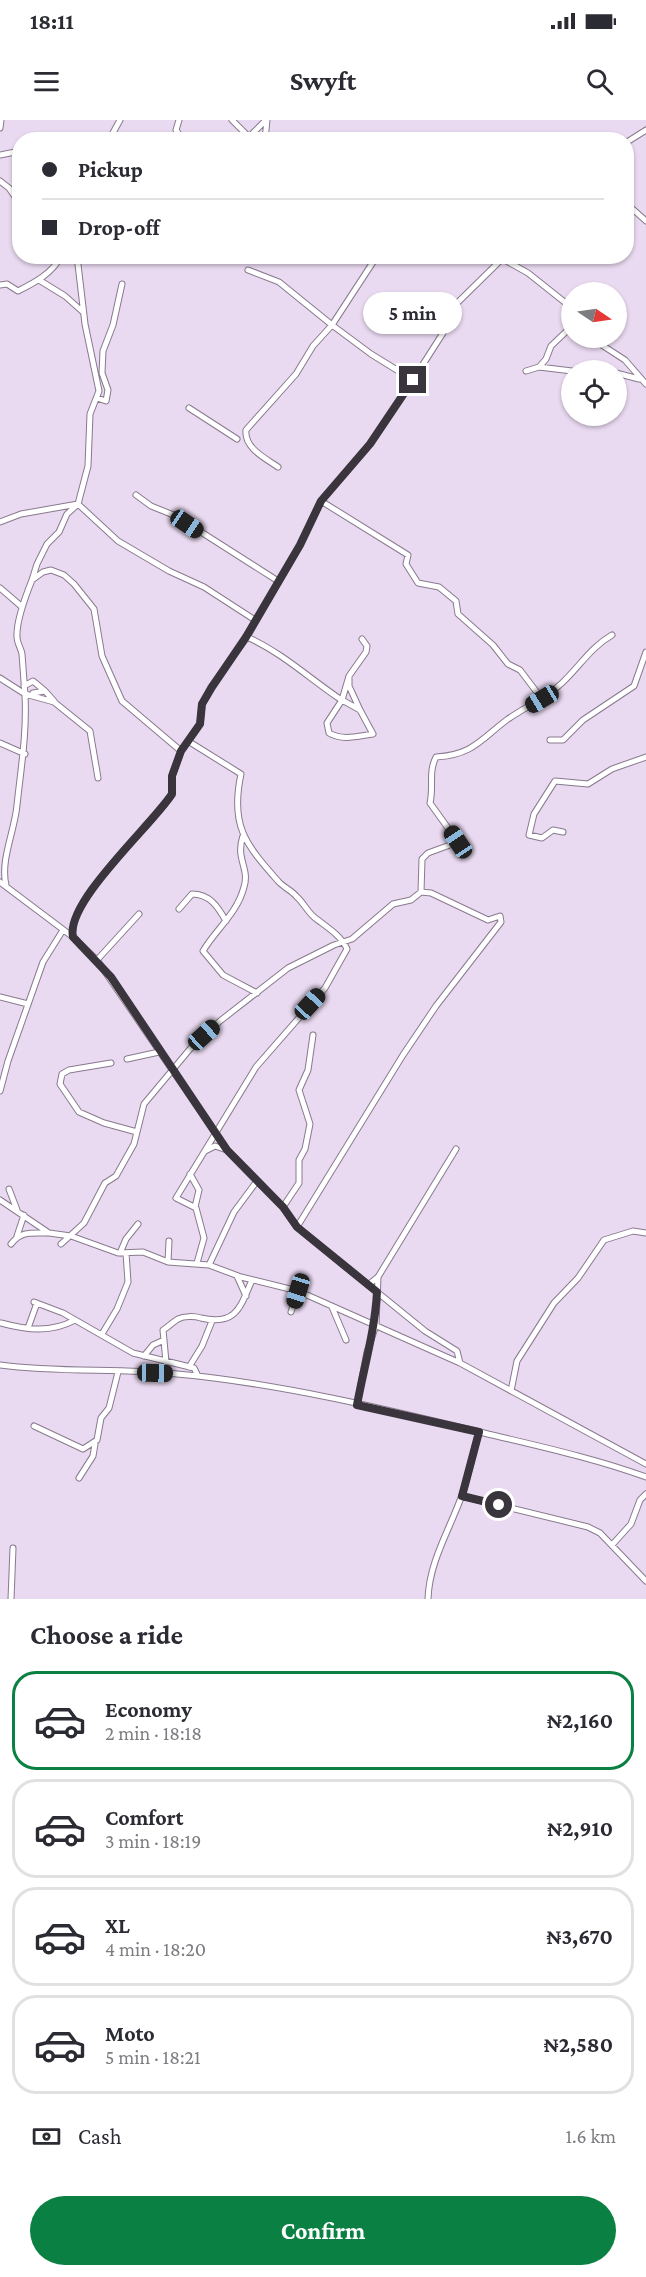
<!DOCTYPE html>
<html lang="en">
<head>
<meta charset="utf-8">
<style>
  :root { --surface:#fff; --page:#f2f2f3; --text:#2b2b33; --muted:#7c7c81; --line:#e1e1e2; --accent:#0b8043 }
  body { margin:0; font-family:"Crimson Pro",serif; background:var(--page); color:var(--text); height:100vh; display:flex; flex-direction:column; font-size:22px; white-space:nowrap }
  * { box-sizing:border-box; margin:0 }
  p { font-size:20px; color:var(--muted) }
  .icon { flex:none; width:33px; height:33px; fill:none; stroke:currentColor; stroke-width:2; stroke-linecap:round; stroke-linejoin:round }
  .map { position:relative; height:1479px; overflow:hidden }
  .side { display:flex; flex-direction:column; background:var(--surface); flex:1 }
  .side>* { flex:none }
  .banner { position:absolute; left:12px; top:12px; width:622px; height:132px; border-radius:24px; box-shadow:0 2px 4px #0004; display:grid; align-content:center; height:132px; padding:0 30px; background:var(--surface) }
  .needle { width:39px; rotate:103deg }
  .fabs { position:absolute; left:561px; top:162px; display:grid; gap:12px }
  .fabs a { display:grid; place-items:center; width:66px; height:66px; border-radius:50%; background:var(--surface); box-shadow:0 2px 4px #0004; font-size:30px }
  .end { position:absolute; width:27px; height:27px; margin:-14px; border:8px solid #3a343d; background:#fff; box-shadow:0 0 0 3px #fff }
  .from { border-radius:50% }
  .bubble { position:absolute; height:42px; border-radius:21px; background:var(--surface); box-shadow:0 2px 4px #0004; font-size:20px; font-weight:700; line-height:42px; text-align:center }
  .car { position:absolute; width:18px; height:36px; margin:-18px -9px; border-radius:8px; box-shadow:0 0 4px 2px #0007; background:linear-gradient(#222 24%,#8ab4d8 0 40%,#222 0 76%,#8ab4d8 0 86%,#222 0) }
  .banner b { display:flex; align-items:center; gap:21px; height:57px; font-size:22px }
  .banner b+b { border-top:2px solid var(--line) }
  .banner i { width:15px; height:15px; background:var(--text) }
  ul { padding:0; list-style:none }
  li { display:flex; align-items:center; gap:18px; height:99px; margin:0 12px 9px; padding:0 18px; border:3px solid var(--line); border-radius:24px }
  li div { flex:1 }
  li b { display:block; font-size:22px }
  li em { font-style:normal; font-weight:700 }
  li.current { border-color:var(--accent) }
  li>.icon { width:54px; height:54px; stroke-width:1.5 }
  h2 { padding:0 30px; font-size:27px; line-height:72px }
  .pay { display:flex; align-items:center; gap:15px; height:66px; padding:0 30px; font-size:22px }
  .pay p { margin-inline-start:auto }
  .primary-button { display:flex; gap:12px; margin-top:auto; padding:12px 30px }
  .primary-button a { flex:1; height:69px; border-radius:36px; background:var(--accent); color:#fff; font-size:24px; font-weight:700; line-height:69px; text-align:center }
  .status { display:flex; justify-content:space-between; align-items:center; height:42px; padding:0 30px; background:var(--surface); direction:ltr }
  .status svg { height:16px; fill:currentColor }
  header { display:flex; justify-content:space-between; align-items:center; height:78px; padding:0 30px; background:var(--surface); font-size:27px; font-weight:700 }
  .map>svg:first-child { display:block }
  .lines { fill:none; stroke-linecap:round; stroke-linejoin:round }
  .street-casing { stroke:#887a8e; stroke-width:7 }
  .street { stroke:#fff; stroke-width:5 }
  .route { stroke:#3a343d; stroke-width:8 }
</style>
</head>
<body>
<div class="status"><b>18:11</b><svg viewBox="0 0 49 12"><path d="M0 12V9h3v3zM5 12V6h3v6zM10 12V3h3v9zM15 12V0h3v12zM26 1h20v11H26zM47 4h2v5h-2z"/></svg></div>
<header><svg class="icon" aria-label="menu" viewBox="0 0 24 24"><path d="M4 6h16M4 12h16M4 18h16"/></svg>Swyft<svg class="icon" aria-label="search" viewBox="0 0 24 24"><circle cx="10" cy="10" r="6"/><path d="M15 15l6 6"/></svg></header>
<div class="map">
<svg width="646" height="1479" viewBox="0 0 646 1479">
  <rect width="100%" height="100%" fill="#eadaf1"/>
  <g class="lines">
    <defs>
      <path id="street" d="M 179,0 L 176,10 L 183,20
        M 232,0 L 249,17
        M 0,8 L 1,0
        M 51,20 L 54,20
        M 109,20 L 120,0
        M 251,20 L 249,17 L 266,0
        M 265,20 L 267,0
        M 627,22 L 646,10
        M 0,35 L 20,31
        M 0,61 L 9,68 L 20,84
        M 627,84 L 646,101
        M 77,136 L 85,204 L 99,271 L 90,294 L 88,346 L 78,384 L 67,394 L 59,412 L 47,424 L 37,444 L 32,460 L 43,452 L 51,450 L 64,455 L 74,464 L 94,489 L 102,536 L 122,581 L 181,631 L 188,621 L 241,654 C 230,705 245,724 278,761 C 283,767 291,770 296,776 C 303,782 307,791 314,797 C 325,806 341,815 347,829 L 325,868 L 256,947 L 176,1078 L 196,1088 L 204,1118 L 197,1143
        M 377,136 L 332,205 L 371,234 L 413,260 L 443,213 L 445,201
        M 503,139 L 528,153 L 572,188
        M 248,150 L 279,162 L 332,205 L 313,226 L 296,254 L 246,310 C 244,328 265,338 278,347
        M 39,160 L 65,176 L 83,192
        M 0,165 L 7,164 L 18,171 C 34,163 53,153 61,136
        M 405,180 L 437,193 L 447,193 L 505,136
        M 572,206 L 551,226 L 546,239 L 539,247 L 572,251
        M 591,218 L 625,240 L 646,264
        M 526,251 L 539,247
        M 616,253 L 639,259
        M 97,278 L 106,281 L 108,270 L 102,253 L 103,231 L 113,205 L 122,164
        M 189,288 L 237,319
        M 136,375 L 151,386 L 176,396 L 278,461
        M 321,381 L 408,435 L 406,444 L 418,463 L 439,467 L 456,481 L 458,494 L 493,525 L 508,544 L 520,550 L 542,579
        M 0,402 L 21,394 L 78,384 L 118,421 L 169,451 L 204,467 L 255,500
        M 0,468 L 21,486
        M 247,517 C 281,532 309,558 340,579 L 342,580 L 360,590 L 373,614 C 358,616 343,621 329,613 L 327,603 L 342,580 L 349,556
        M 0,558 L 25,574 L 54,582 L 90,611 L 98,658
        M 24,566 L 33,561 L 45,571
        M 33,573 L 45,571 L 54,581
        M 360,590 L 349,566 L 349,556 L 366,532 L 367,526 L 362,519
        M 550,620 L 563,620 L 583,600 L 634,566 L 646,532
        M 188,621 L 200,604 L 202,584 L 211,567 L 247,517 L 300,425 L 321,381 L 370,324 L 413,260
        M 0,623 L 25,634
        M 563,712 L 553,710 L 542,718 L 529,715 L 534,694 L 555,661 L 588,664 L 612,649 L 646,637
        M 243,716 C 235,739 250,748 244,767 C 237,794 216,809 203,831 L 223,855 L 257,873
        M 0,762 L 73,817 L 97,840 L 227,1030 L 283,1087 L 297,1107 L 425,1211 L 457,1231 L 460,1243 L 646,1344
        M 6,765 C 0,740 15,710 17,685 C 21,648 27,612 25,575 C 24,562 23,547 22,534 C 21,528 17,523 17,517 C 16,501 26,475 32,460
        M 421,772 L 422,739 L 428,733 L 458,722 L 430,683 C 434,666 428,653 436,637 C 473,635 481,619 508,599 C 527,586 546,578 562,563 C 580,546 591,527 612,515
        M 179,789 L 192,774 C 210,774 218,787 226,801
        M 73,817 C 65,782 153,705 172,674 L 172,656 L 181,631
        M 97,840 L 139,794
        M 0,877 L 28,884
        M 127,939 L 159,932
        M 111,943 L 69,950 L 62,954 L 60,964 L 79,992 L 104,1003 L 137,1012
        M 0,971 L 8,941 L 43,842 L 63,810
        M 205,1031 L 215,1026 L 227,1030
        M 190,1054 L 199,1070 L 195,1087
        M 9,1069 L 17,1090
        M 0,1080 L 49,1113 L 71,1116 L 118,1133 L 143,1132 L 168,1142 L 209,1145 L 241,1157 L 298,1171 L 460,1243
        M 283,1087 L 299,1063 L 299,1040 L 305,1029 L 310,1004 L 299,970 L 308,950 L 313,915
        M 17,1116 L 24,1095
        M 11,1124 C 21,1111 31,1113 47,1113
        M 61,1124 L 84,1103 L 105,1063 L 116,1056 L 134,1024 L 144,984 L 190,929 L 220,901 L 288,848 L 334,825 L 352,819 L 393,784 L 411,780 L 421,772 L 431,773 L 488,800 L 500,796 L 501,802 L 436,886 L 403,935 L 297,1107
        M 120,1133 L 126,1119 L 138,1104
        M 168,1142 L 169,1121
        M 209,1145 L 234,1092 L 257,1061
        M 237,1156 L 246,1176
        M 368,1165 L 378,1157 L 456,1029
        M 34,1182 L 63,1193 L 133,1233 L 194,1248 L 198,1256
        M 332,1187 L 346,1220
        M 291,1192 L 298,1171
        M 1,1203 C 27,1210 51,1213 75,1200
        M 28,1208 L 37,1183
        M 102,1214 L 117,1189 L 128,1162 L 126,1133
        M 144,1236 L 153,1225 L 164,1220
        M 166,1242 L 163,1210 C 168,1207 173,1202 178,1199 C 184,1196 194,1196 201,1198 C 236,1206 240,1188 252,1160
        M 0,1245 C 59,1253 118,1248 177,1254 C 277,1263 386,1289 484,1313 C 538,1326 594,1338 646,1357
        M 189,1247 L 202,1226 L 212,1201
        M 511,1271 L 517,1241 L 554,1183 L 578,1158 L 604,1120 L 633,1111 L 646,1113
        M 357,1285 L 367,1232 L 376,1205 L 378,1157
        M 34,1306 L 83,1329 L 97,1320 L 101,1298 L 109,1288 L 118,1252
        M 79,1358 L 93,1336 L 95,1324
        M 462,1376 L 588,1407 L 600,1413 L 646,1461
        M 612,1425 L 631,1404 L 640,1380 L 646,1374
        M 11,1479 L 13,1428
        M 428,1479 C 429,1442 450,1409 462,1375 C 469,1354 473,1333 479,1312"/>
    </defs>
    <use href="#street" class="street-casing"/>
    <use href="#street" class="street"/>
  </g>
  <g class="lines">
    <path class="route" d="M 413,260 L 370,324 L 321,381 L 300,425 L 246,517 L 212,567 L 202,584 L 200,604 L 181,631 L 172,656 L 172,674 C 153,704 65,782 73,817 L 111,857 L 227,1030 L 283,1087 L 297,1107 L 377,1172 C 375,1210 364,1247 357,1285 L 479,1312 L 462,1376 L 499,1385"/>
  </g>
</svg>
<div class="fabs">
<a><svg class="needle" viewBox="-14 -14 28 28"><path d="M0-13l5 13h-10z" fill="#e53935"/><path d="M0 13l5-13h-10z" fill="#7c7c81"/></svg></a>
<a><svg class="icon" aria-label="locate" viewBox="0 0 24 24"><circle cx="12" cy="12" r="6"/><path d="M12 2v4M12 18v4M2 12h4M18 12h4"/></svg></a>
</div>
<i class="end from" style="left:499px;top:1385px"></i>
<i class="end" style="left:413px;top:260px"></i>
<div class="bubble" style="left:363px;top:172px;width:99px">5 min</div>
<i class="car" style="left:187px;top:404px;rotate:124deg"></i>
<i class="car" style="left:542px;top:579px;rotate:239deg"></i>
<i class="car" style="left:458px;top:722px;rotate:326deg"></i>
<i class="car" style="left:310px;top:884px;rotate:43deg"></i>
<i class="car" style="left:204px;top:915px;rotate:48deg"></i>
<i class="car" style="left:298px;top:1171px;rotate:197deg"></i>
<i class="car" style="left:155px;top:1253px;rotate:91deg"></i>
<div class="banner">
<b><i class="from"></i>Pickup</b>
<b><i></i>Drop-off</b>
</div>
</div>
<section class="side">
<h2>Choose a ride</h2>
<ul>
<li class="current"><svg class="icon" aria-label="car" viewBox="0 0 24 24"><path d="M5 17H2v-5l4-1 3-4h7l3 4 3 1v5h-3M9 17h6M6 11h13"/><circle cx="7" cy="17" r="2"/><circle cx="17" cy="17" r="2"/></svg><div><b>Economy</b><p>2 min · 18:18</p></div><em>₦2,160</em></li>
<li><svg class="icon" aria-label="car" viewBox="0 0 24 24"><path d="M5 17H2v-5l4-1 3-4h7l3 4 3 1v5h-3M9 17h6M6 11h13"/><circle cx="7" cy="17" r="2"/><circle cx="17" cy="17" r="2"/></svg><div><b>Comfort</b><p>3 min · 18:19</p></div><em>₦2,910</em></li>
<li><svg class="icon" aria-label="car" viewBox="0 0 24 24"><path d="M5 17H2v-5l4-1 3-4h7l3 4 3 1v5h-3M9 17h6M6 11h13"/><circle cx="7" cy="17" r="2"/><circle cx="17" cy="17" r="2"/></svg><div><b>XL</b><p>4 min · 18:20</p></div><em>₦3,670</em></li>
<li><svg class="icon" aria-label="car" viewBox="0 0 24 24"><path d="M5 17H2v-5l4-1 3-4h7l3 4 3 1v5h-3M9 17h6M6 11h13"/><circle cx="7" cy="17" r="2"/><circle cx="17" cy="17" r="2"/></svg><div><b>Moto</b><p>5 min · 18:21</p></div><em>₦2,580</em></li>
</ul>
<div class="pay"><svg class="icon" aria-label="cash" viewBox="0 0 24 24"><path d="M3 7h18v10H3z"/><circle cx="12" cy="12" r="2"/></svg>Cash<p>1.6 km</p></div>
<div class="primary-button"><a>Confirm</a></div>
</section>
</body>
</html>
